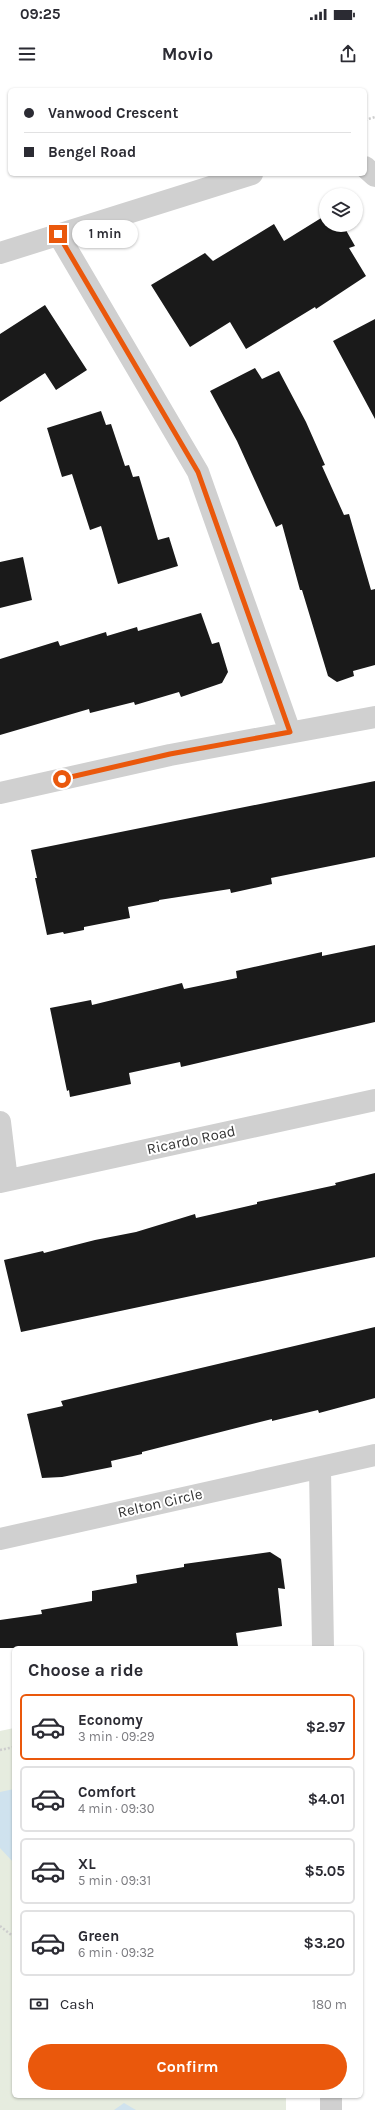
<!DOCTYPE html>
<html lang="en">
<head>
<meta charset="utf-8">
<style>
  :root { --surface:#fff; --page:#f7f7f7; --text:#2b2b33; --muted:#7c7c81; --line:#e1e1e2; --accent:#ea580c }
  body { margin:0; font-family:Karla,sans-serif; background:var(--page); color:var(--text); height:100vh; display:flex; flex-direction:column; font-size:15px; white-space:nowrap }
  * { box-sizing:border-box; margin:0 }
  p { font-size:13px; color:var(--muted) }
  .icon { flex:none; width:22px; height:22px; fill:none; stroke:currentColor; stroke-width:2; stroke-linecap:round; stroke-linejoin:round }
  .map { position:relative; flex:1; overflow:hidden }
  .panel { position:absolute; left:12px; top:1566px; width:351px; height:452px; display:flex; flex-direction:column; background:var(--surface); border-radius:6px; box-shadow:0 1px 3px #0004 }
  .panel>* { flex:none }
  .banner { position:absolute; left:8px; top:8px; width:359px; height:88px; border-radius:6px; box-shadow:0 1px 3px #0004; display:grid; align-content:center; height:88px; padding:0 16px; background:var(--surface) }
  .buttons { position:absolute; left:319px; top:108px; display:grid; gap:8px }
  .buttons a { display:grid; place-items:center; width:44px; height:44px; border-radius:50%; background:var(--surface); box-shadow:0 1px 3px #0004; font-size:20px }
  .end { position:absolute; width:18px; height:18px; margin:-9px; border:5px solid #ea580c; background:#fff; box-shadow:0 0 0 2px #fff }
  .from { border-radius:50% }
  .bubble { position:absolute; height:28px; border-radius:14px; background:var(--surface); box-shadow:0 1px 3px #0004; font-size:13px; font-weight:700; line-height:28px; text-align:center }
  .banner b { display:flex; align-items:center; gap:14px; height:38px; font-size:15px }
  .banner b+b { border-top:1px solid var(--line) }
  .banner i { width:10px; height:10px; background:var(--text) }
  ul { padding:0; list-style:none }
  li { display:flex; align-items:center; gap:12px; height:66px; margin:0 8px 6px; padding:0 8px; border:2px solid var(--line); border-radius:6px }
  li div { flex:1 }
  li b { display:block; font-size:15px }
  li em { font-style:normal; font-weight:700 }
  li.current { border-color:var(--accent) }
  li>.icon { width:36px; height:36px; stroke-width:1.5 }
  h2 { padding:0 16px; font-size:18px; line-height:48px }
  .pay { display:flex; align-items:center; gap:10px; height:44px; padding:0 16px; font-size:15px }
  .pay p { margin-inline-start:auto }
  .primary-button { display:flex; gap:8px; margin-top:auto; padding:8px 16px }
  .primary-button a { flex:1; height:46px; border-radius:24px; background:var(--accent); color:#fff; font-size:16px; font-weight:700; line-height:46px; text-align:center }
  .status { display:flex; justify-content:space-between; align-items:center; height:28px; padding:0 20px; background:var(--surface); direction:ltr }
  .status svg { height:11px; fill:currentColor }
  header { display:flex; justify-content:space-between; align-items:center; height:52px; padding:0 16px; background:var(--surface); font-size:18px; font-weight:700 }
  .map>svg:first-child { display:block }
  .green { fill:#e6ecdf }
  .water { fill:#cfe2ee }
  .building { fill:#1a1a1a }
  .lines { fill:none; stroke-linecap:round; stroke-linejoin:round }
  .path { stroke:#cdcdcd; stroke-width:2.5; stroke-dasharray:2 2; stroke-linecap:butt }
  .minor { stroke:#d0d0d0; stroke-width:22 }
  .route { stroke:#ea580c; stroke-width:5 }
  .labels { text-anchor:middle; stroke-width:4; stroke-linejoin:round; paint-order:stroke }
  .street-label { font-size:15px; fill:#333; stroke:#fff }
</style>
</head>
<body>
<div class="status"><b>09:25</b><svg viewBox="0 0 49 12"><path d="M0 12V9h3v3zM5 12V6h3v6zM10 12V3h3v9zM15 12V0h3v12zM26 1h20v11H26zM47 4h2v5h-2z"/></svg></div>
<header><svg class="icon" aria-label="menu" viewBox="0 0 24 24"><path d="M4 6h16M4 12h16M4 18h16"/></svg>Movio<svg class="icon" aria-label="share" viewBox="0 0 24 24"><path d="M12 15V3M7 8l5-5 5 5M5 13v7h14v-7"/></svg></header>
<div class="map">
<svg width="375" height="2030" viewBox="0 0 375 2030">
  <rect width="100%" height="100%" fill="#fff"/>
  <path class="green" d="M 14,1648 L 14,2016 L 286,2016 L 286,2030 L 0,2030 L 0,1651 Z"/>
  <path class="water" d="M 14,1709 L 14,1783 L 0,1768 L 0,1712 Z
    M 124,2023 L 136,2030 L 114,2030 Z"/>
  <path class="building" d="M 326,135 L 326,145 L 343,145 L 355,166 L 349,168 L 366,196 L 316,229 L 315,227 L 246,269 L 230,242 L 190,267 L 151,205 L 205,173 L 213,181 L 274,144 L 284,161 Z
    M 45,225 L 87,290 L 56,310 L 45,293 L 0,322 L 0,254 Z
    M 375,239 L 375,339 L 333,261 Z
    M 255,288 L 262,299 L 279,291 L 306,342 L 325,385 L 322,386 L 344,435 L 349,434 L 371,510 L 375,509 L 375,585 L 353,591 L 354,596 L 337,602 L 328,596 L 302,510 L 300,510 L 282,444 L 276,447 L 237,361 L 210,311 Z
    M 101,331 L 106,345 L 111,344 L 125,386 L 129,385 L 133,397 L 139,396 L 158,460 L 169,457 L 178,486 L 118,504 L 101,446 L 90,450 L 72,394 L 62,397 L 47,348 Z
    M 23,477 L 32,520 L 0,528 L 0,482 Z
    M 201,533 L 212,564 L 219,562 L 228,592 L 222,603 L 181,617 L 179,612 L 135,625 L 134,622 L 90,633 L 89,629 L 0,655 L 0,579 L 58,561 L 60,566 L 106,552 L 107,556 L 137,547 L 138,551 Z
    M 375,701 L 375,777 L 271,798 L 272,804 L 231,813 L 230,809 L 159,820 L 159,821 L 128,827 L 130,838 L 84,847 L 84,850 L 64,854 L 63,852 L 47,855 L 35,798 L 37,798 L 31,770 Z
    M 375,865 L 375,942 L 181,987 L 180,982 L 129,993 L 131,1004 L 70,1017 L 69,1010 L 67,1011 L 50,928 L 91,920 L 92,925 L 182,903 L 184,909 L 237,898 L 236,891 L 322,872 L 322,876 Z
    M 375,1093 L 375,1177 L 21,1252 L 4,1180 L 43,1171 L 44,1173 L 95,1160 L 136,1152 L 195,1134 L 196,1138 L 257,1124 L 257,1122 L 336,1105 L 335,1103 Z
    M 375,1247 L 375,1318 L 319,1333 L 318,1330 L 272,1341 L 272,1339 L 142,1372 L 142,1374 L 111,1381 L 112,1387 L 62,1397 L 42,1398 L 27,1334 L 63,1326 L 61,1321 Z
    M 270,1472 L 281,1479 L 285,1509 L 278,1508 L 282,1546 L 236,1553 L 238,1566 L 220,1568 L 0,1568 L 0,1540 L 42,1534 L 41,1530 L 92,1521 L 92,1511 L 137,1503 L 136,1495 L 184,1487 L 184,1484 Z"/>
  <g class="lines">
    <path class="path" d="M 365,40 L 375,37
      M 0,1670 L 14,1667
      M 0,1846 L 14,1857"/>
    <path class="minor" d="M 365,87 L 375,96
      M 58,154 L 198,392 L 290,652
      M 0,173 L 252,94
      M 0,713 L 170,675 L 375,637
      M 0,1042 L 7,1100
      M 0,1102 L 375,1020
      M 320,1389 L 323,1568
      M 0,1459 L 375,1375
      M 331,2016 L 331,2030"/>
  </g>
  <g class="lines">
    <path class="route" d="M 58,154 L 198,392 L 290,652 L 170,674 L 62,699"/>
  </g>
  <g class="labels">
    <g class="street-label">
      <text transform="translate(191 1060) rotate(-12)" y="5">Ricardo Road</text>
      <text transform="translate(160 1423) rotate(-13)" y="5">Relton Circle</text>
    </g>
  </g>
</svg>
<div class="buttons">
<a><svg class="icon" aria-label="layers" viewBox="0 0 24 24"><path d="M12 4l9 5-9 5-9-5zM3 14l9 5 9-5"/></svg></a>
</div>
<i class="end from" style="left:62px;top:699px"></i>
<i class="end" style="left:58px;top:154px"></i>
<div class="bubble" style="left:72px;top:140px;width:66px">1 min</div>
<div class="banner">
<b><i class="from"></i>Vanwood Crescent</b>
<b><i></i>Bengel Road</b>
</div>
<section class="panel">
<h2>Choose a ride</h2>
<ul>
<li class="current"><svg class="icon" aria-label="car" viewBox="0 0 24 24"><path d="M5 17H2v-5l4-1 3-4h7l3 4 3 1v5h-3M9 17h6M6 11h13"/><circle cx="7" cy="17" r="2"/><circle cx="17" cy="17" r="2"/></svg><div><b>Economy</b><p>3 min · 09:29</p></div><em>$2.97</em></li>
<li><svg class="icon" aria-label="car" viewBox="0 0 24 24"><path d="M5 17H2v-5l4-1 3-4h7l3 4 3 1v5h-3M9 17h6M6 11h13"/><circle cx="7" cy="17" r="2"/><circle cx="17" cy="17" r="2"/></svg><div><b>Comfort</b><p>4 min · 09:30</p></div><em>$4.01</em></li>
<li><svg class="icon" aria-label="car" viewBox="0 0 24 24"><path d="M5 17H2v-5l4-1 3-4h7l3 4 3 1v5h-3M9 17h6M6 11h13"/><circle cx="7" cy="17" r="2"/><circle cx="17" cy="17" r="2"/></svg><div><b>XL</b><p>5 min · 09:31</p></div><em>$5.05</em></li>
<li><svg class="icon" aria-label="car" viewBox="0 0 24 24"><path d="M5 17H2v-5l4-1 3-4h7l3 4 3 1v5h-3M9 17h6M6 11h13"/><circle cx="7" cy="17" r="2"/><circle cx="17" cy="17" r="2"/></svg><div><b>Green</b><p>6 min · 09:32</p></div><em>$3.20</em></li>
</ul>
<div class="pay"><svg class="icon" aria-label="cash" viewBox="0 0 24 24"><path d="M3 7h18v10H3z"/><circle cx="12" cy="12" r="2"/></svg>Cash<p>180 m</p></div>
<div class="primary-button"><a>Confirm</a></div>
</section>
</div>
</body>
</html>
